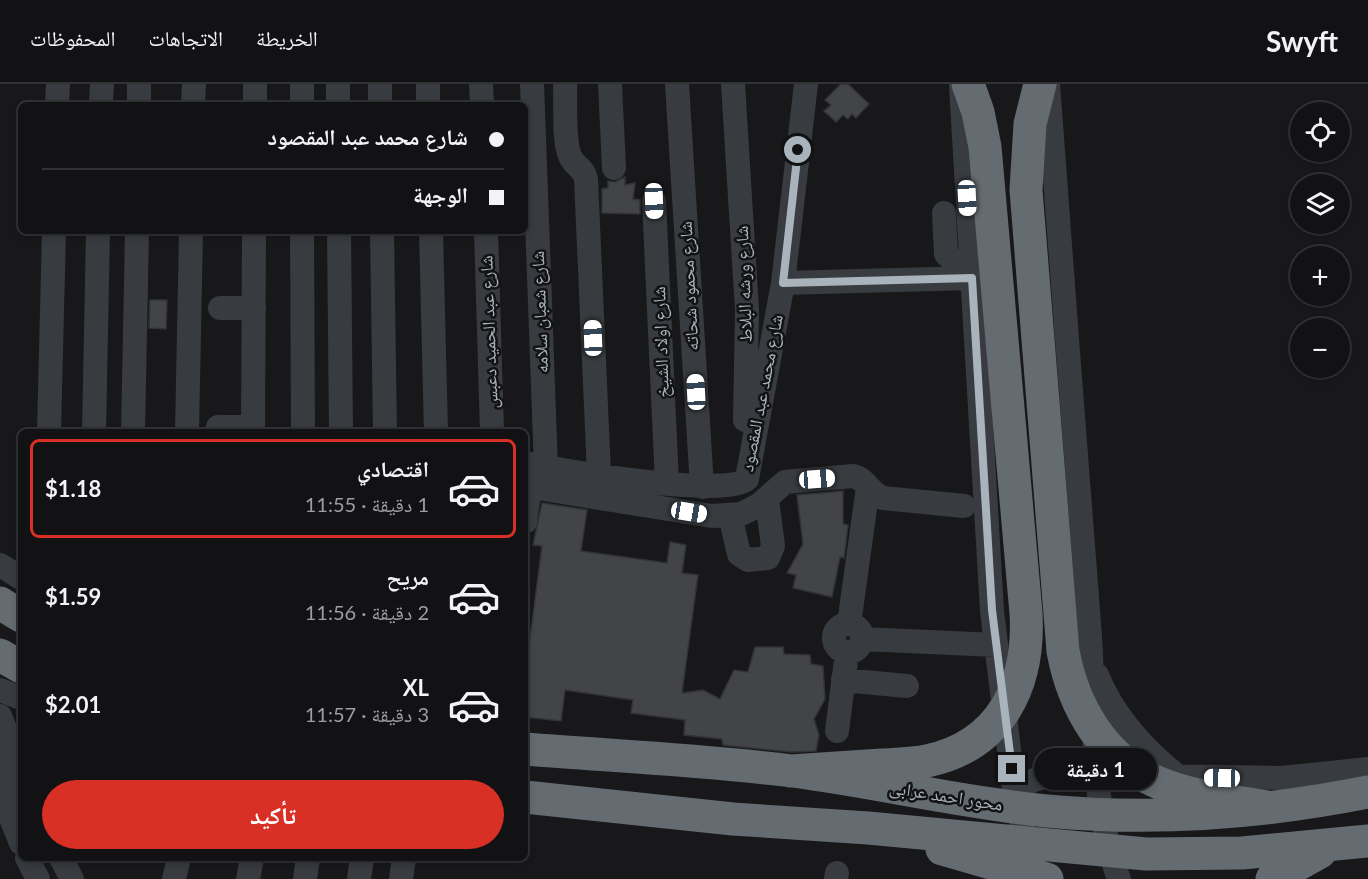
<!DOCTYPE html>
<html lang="ar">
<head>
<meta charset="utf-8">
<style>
  :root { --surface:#121214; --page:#1b1b1d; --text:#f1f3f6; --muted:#9c9ea0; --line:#313234; --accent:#d93025 }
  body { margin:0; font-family:Lato,"Noto Naskh Arabic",sans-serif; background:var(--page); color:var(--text); direction:rtl; height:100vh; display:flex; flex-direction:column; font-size:22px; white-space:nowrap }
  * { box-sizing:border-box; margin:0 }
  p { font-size:20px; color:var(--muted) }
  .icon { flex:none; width:33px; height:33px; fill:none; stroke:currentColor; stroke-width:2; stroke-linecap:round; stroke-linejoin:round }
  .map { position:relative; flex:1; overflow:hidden; direction:ltr }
  .panel { position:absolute; left:18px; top:345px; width:510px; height:432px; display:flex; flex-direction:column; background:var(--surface); border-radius:9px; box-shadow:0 3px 9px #0003,0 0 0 2px var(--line); direction:rtl }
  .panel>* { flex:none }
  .guide { position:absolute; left:18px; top:18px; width:510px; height:132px; border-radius:9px; box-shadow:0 3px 9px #0003,0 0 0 2px var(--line); direction:rtl; display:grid; align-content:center; height:132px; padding:0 24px; background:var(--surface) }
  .tools { position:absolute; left:1290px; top:18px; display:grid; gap:12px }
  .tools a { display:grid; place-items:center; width:60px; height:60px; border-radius:50%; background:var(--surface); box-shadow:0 3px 9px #0003,0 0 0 2px var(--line); font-size:30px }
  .end { position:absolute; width:27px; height:27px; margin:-14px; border:8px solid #a9b3bb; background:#111; box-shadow:0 0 0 3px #111 }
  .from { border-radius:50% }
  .bubble { position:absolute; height:42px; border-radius:21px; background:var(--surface); box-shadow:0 3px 9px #0003,0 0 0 2px var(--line); font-size:20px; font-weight:700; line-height:42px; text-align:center; direction:rtl }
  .car { position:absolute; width:18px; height:36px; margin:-18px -9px; border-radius:8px; box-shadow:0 0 4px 2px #0007; background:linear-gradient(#fff 24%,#345 0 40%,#fff 0 76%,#345 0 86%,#fff 0) }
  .guide b { display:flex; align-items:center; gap:21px; height:57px; font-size:22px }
  .guide b+b { border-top:2px solid var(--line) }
  .guide i { width:15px; height:15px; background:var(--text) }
  ul { padding:10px 0 0; list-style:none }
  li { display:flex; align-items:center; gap:18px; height:99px; margin:0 12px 9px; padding:0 12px; border:3px solid transparent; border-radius:9px }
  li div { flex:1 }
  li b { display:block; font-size:22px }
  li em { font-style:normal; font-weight:700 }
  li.current { border-color:var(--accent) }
  li>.icon { width:54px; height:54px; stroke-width:1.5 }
  .primary-button { display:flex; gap:12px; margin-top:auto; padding:12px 24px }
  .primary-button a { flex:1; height:69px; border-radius:36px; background:var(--accent); color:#fff; font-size:24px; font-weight:700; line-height:69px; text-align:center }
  header { display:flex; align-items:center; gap:36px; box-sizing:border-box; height:84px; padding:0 30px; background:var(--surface); border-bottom:2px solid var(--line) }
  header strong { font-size:28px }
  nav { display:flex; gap:33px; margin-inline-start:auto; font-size:21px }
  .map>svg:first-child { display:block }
  .building { fill:#424447; stroke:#323336; stroke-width:1.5 }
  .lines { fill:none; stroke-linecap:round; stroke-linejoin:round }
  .minor { stroke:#383b3f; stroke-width:24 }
  .highway { stroke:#646b71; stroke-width:33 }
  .route { stroke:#a9b3bb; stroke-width:8 }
  .labels { text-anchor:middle; stroke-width:5; stroke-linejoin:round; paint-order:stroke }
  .street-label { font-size:18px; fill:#a9b3bb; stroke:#131315 }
</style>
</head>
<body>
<header>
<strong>Swyft</strong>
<nav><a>الخريطة</a><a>الاتجاهات</a><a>المحفوظات</a></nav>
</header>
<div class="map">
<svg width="1368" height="795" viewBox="0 0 1368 795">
  <rect width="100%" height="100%" fill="#18181a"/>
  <path class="building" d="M 841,0 L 848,0 L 869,20 L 856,34 L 852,30 L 848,35 L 843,31 L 836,38 L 824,27 L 831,21 L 825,16 Z
    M 625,93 L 625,101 L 635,99 L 633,115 L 640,116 L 640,130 L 602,129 L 602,105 L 608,104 L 608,97 L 615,98 Z
    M 150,216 L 167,216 L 166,245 L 149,244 Z
    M 843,407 L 843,440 L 848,441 L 844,474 L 840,473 L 832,513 L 793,504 L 796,491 L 787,489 L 803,460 L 797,411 Z
    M 542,419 L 587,426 L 581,467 L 667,479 L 670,458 L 686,461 L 682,489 L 698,491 L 682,609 L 703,606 L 720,615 L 734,586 L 748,588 L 755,563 L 783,563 L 784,570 L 810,571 L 811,580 L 823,582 L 825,615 L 814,635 L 819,651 L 816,667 L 792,668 L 723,661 L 722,655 L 684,651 L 685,636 L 631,629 L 633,616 L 565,606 L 561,637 L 525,633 L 525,592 L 542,462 L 533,461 Z"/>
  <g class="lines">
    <path class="minor" d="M 302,0 L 302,21
      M 338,0 L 338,21
      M 380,0 L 380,21
      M 428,0 L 428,21
      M 481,0 L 482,21
      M 532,0 L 546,384
      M 565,0 C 566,19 563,56 570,72 C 574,82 584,84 586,95 L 599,390
      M 610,0 L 614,84
      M 677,0 L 702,403
      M 733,0 L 747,226 L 745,336
      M 1048,0 C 1061,180 1075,359 1089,539 C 1096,624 1088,714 1119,795
      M 961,2 L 992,527 L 1014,706 L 1029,774
      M 57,21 L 58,0
      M 101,21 L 102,0
      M 139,21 L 139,0
      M 193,21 L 194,0
      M 255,21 L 255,0
      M 654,117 L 667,399
      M 944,129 L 946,170 L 956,179 L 971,182
      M 302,147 L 303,348
      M 339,147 L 341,348
      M 382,147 L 385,348
      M 431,147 L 436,348
      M 486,147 L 492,348
      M 783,199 L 972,194
      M 220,224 L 254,224
      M 218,343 L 253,343
      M 49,348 L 54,147
      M 94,348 L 98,147
      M 133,348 L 137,147
      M 187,348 L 191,147
      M 253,348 L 254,147
      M 525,379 C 558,386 727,415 747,395 L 783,199 L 806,0
      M 525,402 L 712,432 L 741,430 L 759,421 L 785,398 L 853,392 C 867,395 869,409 883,414 L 964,422
      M 730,431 L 739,470 L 748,476 L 768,474 L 773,462 L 767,415
      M 525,438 L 530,403
      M 0,481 L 21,494
      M 849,540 L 868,403
      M834 554a14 14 0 1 1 28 0a14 14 0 1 1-28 0Z
      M 862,555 L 996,561
      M 1097,591 C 1114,633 1143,665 1179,693
      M 843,596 L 907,602
      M 0,606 L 21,614
      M 0,632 L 19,680
      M 837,647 L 847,568
      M 0,667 L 21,720
      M 1164,692 L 1282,694 L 1368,685
      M 1014,706 C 1046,686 1075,688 1111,690
      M 0,707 L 21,759
      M 27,774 L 38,795
      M 61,774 L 72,795
      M 174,795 L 179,774
      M 248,795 L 252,774
      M 305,795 L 308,774
      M 359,795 L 362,774
      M 401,795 L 404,774
      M 836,795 L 837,789"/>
    <path class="highway" d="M 1040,0 L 1030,40 L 1026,106 L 1063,567 C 1073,622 1104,677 1159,699 C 1193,713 1232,717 1267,723
      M 0,519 L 21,532
      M 0,571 L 21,583
      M 525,665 C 614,672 704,676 792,687 C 877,698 962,719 1047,727 C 1154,737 1263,729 1368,708
      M 791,687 C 821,685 852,683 882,681 C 897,680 912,680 927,677 C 1002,661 1030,600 1026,529 L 985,63 L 978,28 L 968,0
      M 525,713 L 733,735 L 868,744 L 1146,770 L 1242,769 L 1368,757
      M 942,765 L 1047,795
      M 1272,795 L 1320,768"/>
  </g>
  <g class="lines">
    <path class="route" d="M 798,66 L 783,199 L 972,194 L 992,526 L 1012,685"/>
  </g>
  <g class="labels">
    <g class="street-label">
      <text transform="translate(744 200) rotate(-92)" y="6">شارع ورشه البلاط</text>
      <text transform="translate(689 202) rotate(-93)" y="6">شارع محمود شحاته</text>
      <text transform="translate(540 228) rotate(-92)" y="6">شارع شعبان سلامه</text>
      <text transform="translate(489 248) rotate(-92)" y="6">شارع عبد الحميد دعبس</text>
      <text transform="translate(661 258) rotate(-92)" y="6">شارع اولاد الشيخ</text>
      <text transform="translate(762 309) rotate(-79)" y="6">شارع محمد عبد المقصود</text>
      <text transform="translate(946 712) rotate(9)" y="6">محور احمد عرابى</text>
    </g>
  </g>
</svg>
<div class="tools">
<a><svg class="icon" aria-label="locate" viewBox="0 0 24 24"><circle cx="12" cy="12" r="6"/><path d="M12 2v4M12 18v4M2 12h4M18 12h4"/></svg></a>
<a><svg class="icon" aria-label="layers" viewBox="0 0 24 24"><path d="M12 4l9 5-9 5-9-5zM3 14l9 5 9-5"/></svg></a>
<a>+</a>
<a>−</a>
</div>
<i class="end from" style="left:798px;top:66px"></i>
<i class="end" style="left:1012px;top:685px"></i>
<div class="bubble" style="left:1034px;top:664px;width:123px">1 دقيقة</div>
<i class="car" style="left:967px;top:114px;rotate:177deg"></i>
<i class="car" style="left:654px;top:117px;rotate:178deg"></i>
<i class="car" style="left:593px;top:254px;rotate:358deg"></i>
<i class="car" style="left:696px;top:308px;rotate:357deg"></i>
<i class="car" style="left:817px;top:395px;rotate:86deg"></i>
<i class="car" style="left:689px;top:428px;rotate:99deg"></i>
<i class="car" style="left:1222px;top:694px;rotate:271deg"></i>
<div class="guide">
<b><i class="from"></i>شارع محمد عبد المقصود</b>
<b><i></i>الوجهة</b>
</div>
<section class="panel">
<ul>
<li class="current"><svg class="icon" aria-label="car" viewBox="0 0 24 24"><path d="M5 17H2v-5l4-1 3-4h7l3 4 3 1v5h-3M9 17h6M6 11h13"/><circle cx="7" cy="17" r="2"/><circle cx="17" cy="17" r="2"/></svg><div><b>اقتصادي</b><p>1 دقيقة · 11:55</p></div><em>$1.18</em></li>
<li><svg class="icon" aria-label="car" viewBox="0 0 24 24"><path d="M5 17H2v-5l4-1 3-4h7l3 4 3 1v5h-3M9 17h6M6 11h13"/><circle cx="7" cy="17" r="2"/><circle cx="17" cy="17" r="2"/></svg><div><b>مريح</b><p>2 دقيقة · 11:56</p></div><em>$1.59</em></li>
<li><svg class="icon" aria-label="car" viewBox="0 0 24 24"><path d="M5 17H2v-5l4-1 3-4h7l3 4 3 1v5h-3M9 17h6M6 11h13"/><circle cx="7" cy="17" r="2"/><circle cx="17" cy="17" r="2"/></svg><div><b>XL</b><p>3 دقيقة · 11:57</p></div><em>$2.01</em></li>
</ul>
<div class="primary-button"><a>تأكيد</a></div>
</section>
</div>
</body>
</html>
